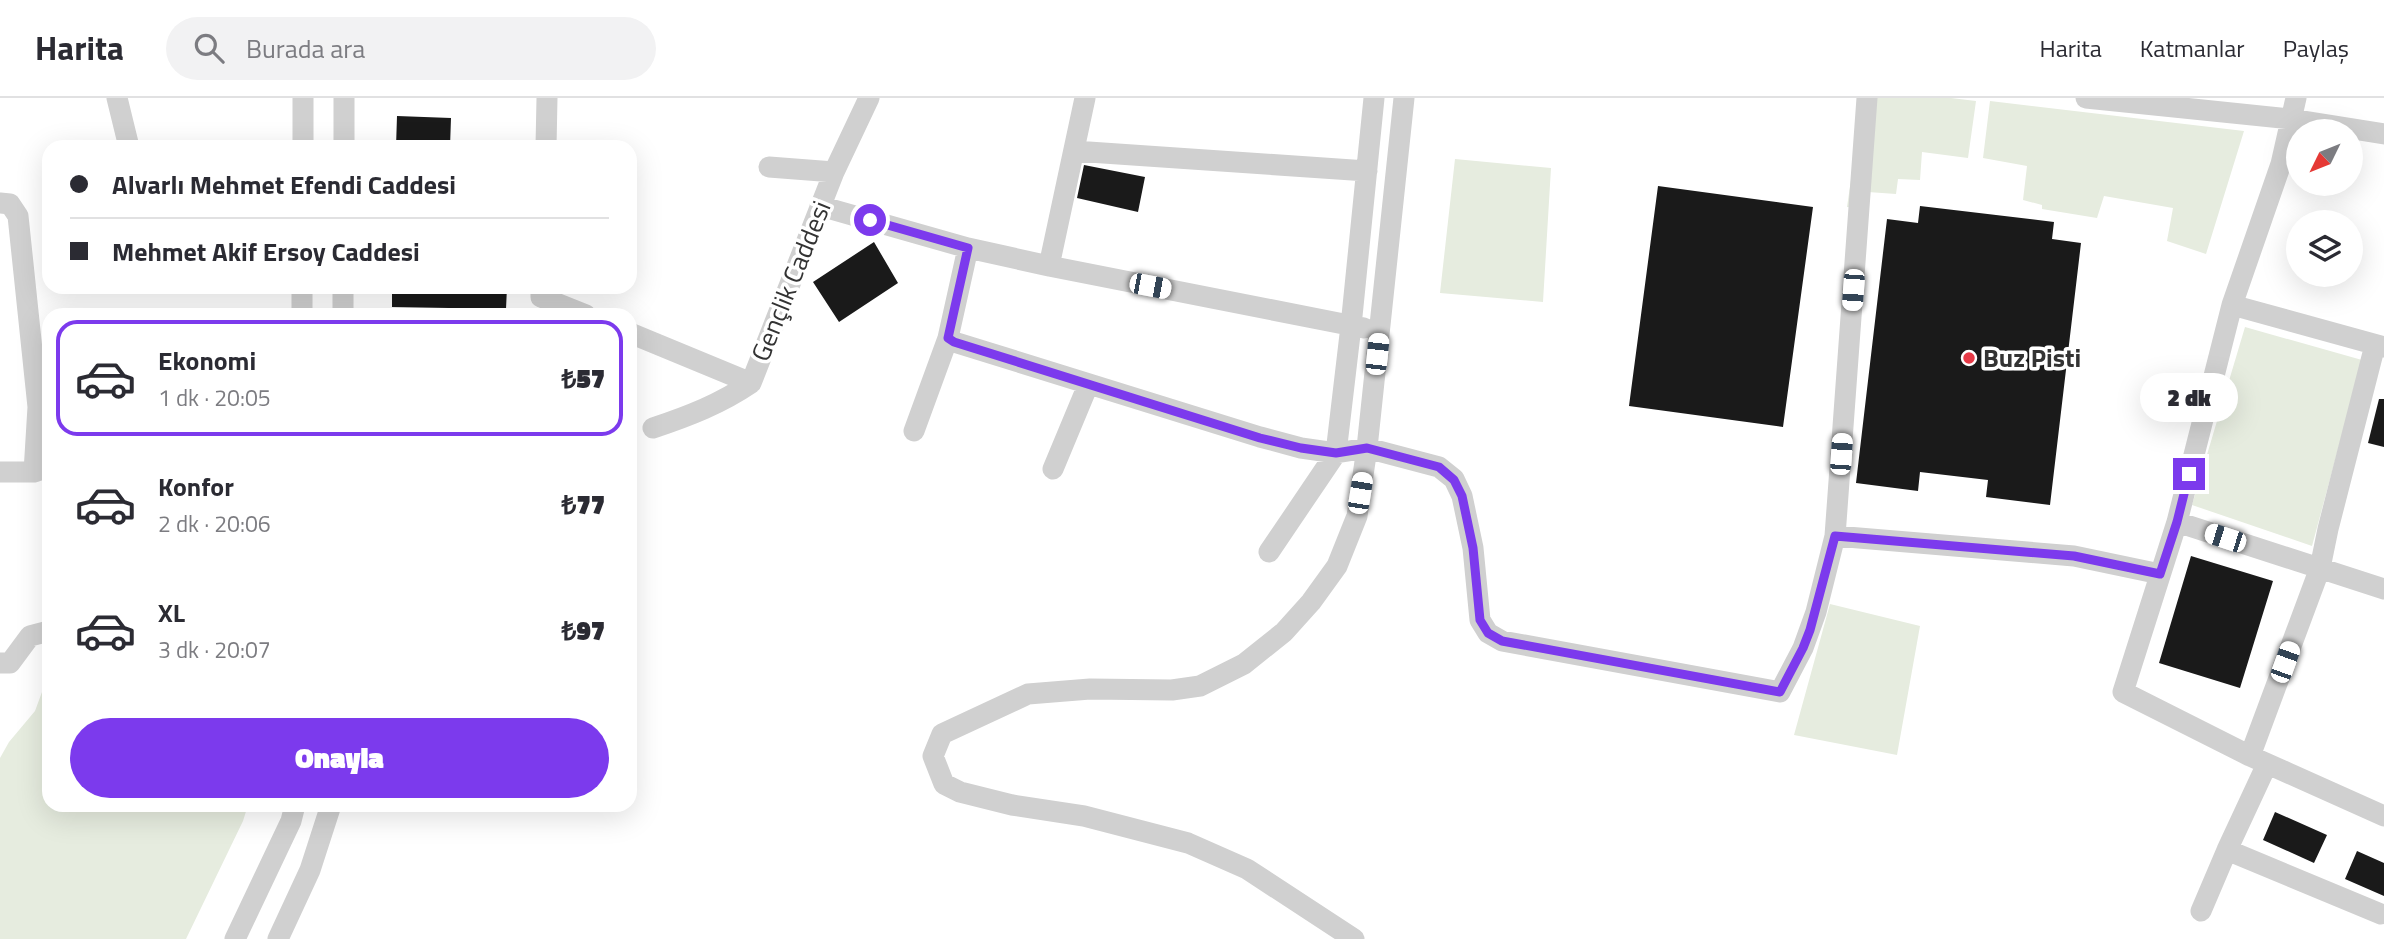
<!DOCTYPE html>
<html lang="tr">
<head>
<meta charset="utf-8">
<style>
  :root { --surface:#fff; --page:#f2f2f3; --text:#2b2b33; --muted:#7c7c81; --line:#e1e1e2; --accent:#7c3aed }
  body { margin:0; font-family:"Titillium Web",sans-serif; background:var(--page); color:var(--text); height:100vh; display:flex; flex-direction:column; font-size:26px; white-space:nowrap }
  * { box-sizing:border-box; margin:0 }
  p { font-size:23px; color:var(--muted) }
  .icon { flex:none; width:38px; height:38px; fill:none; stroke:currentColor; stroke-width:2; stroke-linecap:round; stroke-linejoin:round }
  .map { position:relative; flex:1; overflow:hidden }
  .sheet { position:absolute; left:42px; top:210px; width:595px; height:504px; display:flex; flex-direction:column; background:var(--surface); border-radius:21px; box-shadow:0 7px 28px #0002 }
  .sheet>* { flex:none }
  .banner { position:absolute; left:42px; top:42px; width:595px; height:154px; border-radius:21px; box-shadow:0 7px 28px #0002; display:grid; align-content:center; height:154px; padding:0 28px; background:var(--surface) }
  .needle { width:46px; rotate:227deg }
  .buttons { position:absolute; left:2286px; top:21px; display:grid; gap:14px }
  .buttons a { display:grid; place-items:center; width:77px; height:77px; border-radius:50%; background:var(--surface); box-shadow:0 7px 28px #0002; font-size:35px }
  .end { position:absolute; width:32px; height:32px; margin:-16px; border:9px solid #7c3aed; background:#fff; box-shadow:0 0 0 4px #fff }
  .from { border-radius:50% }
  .bubble { position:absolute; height:49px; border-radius:24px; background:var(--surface); box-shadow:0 7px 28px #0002; font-size:23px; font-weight:800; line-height:49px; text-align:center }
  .car { position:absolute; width:21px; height:42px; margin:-21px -10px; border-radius:9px; box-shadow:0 0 5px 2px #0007; background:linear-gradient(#fff 24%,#345 0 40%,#fff 0 76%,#345 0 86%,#fff 0) }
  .banner b { display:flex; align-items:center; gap:24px; height:66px; font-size:26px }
  .banner b+b { border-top:2px solid var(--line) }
  .banner i { width:18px; height:18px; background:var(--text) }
  ul { padding:12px 0 0; list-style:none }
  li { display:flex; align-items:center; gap:21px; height:116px; margin:0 14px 10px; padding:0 14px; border:4px solid transparent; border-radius:21px }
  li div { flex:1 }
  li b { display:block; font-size:26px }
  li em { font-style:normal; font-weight:800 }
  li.selected { border-color:var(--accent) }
  li>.icon { width:63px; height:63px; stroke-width:1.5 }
  .primary-button { display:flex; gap:14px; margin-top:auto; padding:14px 28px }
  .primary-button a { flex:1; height:80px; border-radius:42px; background:var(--accent); color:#fff; font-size:28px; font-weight:800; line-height:80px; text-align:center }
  header { display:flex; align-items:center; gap:42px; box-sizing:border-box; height:98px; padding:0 35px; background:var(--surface); border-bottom:2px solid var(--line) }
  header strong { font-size:33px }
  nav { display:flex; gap:38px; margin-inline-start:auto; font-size:24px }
  .search { width:490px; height:63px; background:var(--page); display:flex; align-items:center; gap:18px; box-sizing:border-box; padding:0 24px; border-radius:38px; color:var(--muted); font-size:26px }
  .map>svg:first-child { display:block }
  .green { fill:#e6ecdf }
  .building { fill:#1a1a1a }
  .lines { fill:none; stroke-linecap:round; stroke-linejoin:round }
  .minor { stroke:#d0d0d0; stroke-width:21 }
  .route { stroke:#7c3aed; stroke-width:9 }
  .poi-dot { fill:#e63946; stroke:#fff; stroke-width:2.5 }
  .labels { text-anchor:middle; stroke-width:7; stroke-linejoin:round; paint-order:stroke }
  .street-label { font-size:26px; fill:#333; stroke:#fff }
  .poi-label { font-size:26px; font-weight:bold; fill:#333; stroke:#fff; text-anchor:start }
</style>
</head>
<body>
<header>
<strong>Harita</strong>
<div class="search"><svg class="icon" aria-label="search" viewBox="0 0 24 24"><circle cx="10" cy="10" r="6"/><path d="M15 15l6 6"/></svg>Burada ara</div>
<nav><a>Harita</a><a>Katmanlar</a><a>Paylaş</a></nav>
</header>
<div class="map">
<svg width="2384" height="841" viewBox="0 0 2384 841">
  <rect width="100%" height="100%" fill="#fff"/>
  <path class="green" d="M 1863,0 L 1951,0 L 1976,3 L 1968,60 L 1922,54 L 1920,82 L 1898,81 L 1896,96 L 1868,94 L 1866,111 L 1847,109 Z
    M 1990,3 L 2244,33 L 2206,156 L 2167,143 L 2173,110 L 2104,98 L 2097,120 L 2042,111 L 2042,107 L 2023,102 L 2027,68 L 1983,60 Z
    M 1455,61 L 1551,70 L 1543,204 L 1440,195 Z
    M 2245,229 L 2362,262 L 2312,448 L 2192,407 Z
    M 1830,506 L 1920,528 L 1897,657 L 1794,637 Z
    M 49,575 L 49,707 L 248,707 L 243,723 L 186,841 L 0,841 L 0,660 L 9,644 L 35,613 Z"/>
  <path class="building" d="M 397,18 L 451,20 L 450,49 L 396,49 Z
    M 1084,67 L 1145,79 L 1138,114 L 1077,100 Z
    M 1658,88 L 1813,109 L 1783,329 L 1629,308 Z
    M 1920,108 L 2054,124 L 2052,141 L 2081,145 L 2050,407 L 1986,399 L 1988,382 L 1920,374 L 1918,393 L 1856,385 L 1887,121 L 1918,125 Z
    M 874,144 L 898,185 L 839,224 L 813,184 Z
    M 392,189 L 507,189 L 506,211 L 392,209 Z
    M 2379,301 L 2384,301 L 2384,349 L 2368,345 Z
    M 2191,458 L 2273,483 L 2240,590 L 2159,565 Z
    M 2275,714 L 2327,737 L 2314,765 L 2263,742 Z
    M 2357,753 L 2384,765 L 2384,798 L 2345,781 Z"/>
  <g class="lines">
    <path class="minor" d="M 117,0 L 129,49
      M 2086,0 L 2291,21 L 2384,36
      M 2296,0 L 2281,66 L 2232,207 L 2177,424 L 2123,594 L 2250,658 L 2384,718
      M 303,49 L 303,0
      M 344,49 L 344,0
      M 546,49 L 547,0
      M 1074,53 L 1367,73
      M 769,69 L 834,74
      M 0,105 L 10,106 L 18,118 L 38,309 L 34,374
      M 820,108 L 968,150 L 948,240 L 954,244 L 1260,339 L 1301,350 L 1336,355 L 1367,350 L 1439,369 L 1454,381 L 1462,398 L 1473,450 L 1480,522 L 1488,535 L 1502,543 L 1780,594 L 1803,550 L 1816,514 L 1835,438 L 1867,0
      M 968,150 L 1049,168 L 1364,230
      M 1049,168 L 1085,0
      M 541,189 L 541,199 L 586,217
      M 2232,207 L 2384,249
      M 302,217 L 302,189
      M 343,217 L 343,189
      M 630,235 L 751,285 L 834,74 L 869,0
      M 653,330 C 689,318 720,306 751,285
      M 914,333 L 948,240
      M 1053,371 L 1088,287
      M 0,374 L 34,374 L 49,369
      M 2177,424 L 2384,491
      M 1835,438 L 2074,458 L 2160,476
      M 1269,454 L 1336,355 L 1351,228 L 1374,0
      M 0,565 L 10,565 L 30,538 L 49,533
      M 2250,658 L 2320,470 L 2328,431 L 2375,247
      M 2227,752 L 2381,816
      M 2201,813 L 2227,752 L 2267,666
      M 235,841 L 291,723 L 295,707
      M 278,841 L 310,772 L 331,707
      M 1354,841 L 1247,771 L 1188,745 L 1084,718 L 1012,707 L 960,694 L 944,686 L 933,658 L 942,636 L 1028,596 L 1090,591 L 1172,592 L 1200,588 L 1244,566 L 1284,534 L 1311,504 L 1337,468 L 1357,418 L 1367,350 L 1404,0"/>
  </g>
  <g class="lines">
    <path class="route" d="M 870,122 L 968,150 L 948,240 L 954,244 L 1260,340 L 1301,350 L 1336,355 L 1367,350 L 1439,369 L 1454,382 L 1462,398 L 1473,450 L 1480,522 L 1488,535 L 1502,543 L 1780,594 L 1803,550 L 1810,532 L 1835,438 L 2074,458 L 2160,476 L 2177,424 L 2189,376"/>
  </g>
  <circle class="poi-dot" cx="1969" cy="260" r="7"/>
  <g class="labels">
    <g class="street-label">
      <text transform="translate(791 183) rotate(-68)" y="9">Gençlik Caddesi</text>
    </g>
    <g class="poi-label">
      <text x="1983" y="269">Buz Pisti</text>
    </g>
  </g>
</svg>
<div class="buttons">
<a><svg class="needle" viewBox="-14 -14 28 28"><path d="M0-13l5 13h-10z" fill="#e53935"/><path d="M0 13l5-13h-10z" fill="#7c7c81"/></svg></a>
<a><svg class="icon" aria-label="layers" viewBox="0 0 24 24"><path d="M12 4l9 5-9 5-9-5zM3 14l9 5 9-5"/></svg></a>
</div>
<i class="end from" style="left:870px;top:122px"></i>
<i class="end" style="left:2189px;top:376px"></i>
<div class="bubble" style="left:2140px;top:275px;width:98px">2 dk</div>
<i class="car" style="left:1150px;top:188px;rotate:101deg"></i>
<i class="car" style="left:1853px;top:192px;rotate:184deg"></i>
<i class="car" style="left:1377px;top:256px;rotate:6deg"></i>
<i class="car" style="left:1841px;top:356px;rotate:4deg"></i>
<i class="car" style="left:1360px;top:395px;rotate:9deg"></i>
<i class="car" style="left:2225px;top:440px;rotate:288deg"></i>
<i class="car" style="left:2285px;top:564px;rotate:20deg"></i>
<div class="banner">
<b><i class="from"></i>Alvarlı Mehmet Efendi Caddesi</b>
<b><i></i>Mehmet Akif Ersoy Caddesi</b>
</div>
<section class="sheet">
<ul>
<li class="selected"><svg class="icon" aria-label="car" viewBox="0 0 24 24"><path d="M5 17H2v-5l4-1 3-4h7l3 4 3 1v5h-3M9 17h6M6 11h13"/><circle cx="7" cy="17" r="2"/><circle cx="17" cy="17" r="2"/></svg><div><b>Ekonomi</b><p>1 dk · 20:05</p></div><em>₺57</em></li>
<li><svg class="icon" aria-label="car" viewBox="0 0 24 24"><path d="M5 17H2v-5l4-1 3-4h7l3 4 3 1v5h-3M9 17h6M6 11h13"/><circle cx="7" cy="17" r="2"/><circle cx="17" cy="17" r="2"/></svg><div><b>Konfor</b><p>2 dk · 20:06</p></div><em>₺77</em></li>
<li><svg class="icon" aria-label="car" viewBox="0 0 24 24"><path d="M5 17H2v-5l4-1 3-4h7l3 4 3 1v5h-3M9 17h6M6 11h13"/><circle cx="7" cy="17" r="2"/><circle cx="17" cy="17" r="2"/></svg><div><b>XL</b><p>3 dk · 20:07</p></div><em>₺97</em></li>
</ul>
<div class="primary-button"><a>Onayla</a></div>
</section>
</div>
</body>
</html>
